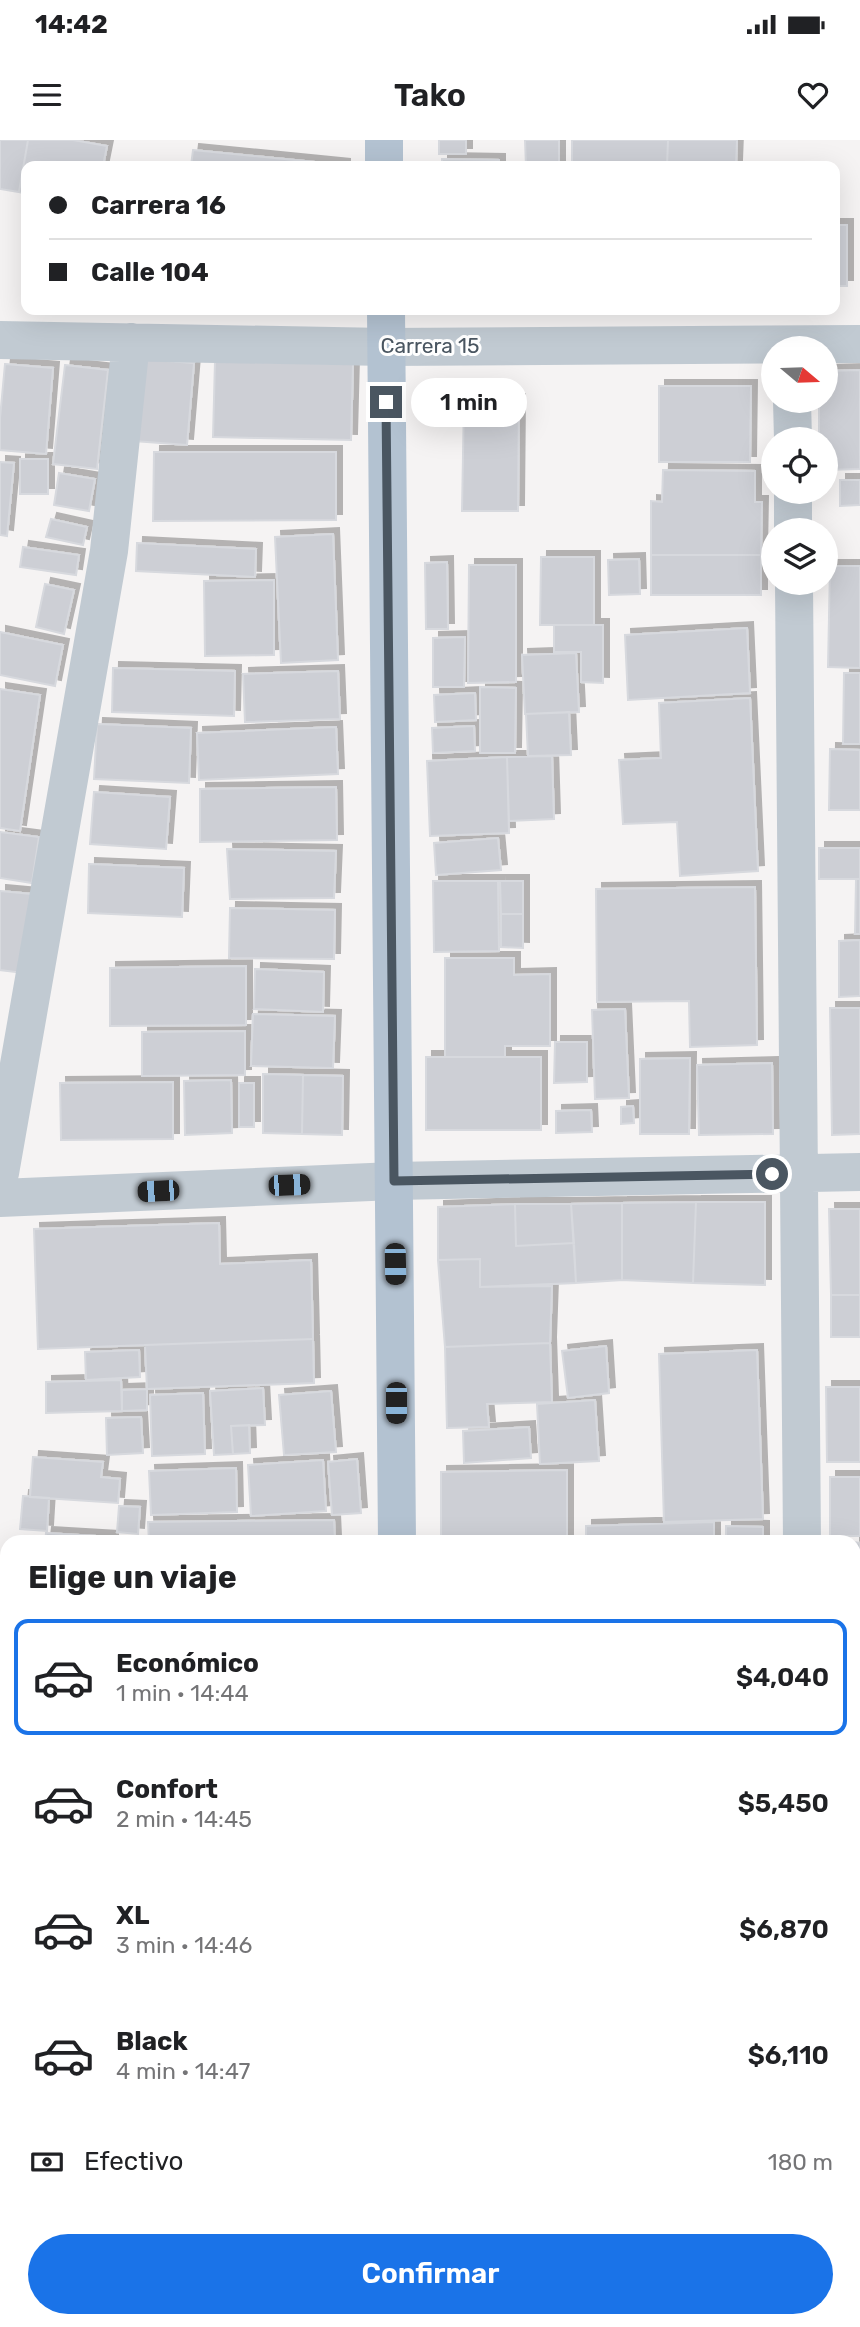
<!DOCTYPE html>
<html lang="es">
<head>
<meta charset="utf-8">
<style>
  :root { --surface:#fff; --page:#f2f2f2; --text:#202124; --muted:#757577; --line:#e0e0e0; --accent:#1a73e8 }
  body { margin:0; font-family:Rubik,sans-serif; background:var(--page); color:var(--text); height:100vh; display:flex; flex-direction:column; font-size:26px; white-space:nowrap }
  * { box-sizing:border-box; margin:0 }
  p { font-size:23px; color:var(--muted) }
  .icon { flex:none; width:38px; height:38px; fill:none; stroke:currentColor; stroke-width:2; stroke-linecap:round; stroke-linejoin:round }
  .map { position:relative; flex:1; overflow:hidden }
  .side { position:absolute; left:0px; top:1395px; width:861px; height:793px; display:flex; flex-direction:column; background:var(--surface); border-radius:21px 21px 0 0; box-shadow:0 7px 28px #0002 }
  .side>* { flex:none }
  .banner { position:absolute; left:21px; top:21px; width:819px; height:154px; border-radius:14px; box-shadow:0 7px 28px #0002; display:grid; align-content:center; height:154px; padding:0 28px; background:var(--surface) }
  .needle { width:46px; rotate:109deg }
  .tools { position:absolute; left:761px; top:196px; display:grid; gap:14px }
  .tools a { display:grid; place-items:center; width:77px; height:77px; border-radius:50%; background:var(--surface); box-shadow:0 7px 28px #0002; font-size:35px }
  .end { position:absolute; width:32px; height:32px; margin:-16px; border:9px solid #4a5661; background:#fff; box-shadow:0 0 0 4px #fff }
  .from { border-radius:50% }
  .bubble { position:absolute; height:49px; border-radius:24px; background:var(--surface); box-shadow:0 7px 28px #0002; font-size:23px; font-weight:600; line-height:49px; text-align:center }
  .car { position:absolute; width:21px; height:42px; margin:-21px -10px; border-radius:9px; box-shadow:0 0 5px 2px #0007; background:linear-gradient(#222 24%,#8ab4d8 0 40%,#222 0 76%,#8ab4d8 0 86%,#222 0) }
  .banner b { display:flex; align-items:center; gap:24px; height:66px; font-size:26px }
  .banner b+b { border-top:2px solid var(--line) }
  .banner i { width:18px; height:18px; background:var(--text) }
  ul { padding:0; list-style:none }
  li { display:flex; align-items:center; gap:21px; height:116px; margin:0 14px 10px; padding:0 14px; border:4px solid transparent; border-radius:14px }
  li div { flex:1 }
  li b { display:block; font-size:26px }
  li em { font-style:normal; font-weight:600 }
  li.current { border-color:var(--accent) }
  li>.icon { width:63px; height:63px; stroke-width:1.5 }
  h2 { padding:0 28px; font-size:32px; line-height:84px }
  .pay { display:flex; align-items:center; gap:18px; height:77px; padding:0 28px; font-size:26px }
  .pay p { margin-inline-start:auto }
  .button { display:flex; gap:14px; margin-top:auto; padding:14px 28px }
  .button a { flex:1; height:80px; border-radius:42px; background:var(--accent); color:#fff; font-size:28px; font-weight:600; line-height:80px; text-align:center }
  .status { display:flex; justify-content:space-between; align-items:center; height:49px; padding:0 35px; background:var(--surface); direction:ltr }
  .status svg { height:19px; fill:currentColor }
  header { display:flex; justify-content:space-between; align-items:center; height:91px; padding:0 28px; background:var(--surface); font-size:32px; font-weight:600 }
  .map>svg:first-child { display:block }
  .building { fill:#cdcfd5; stroke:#d7d9de; stroke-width:2; filter:url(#shadow) }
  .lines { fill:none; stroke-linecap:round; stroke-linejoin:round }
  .street { stroke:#c1cad2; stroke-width:38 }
  .primary { stroke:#b3c2d1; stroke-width:38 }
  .route { stroke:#4a5661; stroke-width:9 }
  .labels { text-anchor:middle; stroke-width:6; stroke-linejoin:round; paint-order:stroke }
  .street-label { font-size:21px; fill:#4a5661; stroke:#fff }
</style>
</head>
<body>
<div class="status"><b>14:42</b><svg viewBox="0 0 49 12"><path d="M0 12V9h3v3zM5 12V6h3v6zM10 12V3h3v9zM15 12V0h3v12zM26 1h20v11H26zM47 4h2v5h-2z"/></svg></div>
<header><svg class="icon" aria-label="menu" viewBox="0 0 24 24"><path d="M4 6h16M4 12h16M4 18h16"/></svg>Tako<svg class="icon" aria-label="heart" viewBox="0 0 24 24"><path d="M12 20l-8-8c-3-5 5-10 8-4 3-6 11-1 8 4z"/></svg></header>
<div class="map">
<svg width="860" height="2187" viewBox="0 0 860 2187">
  <defs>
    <filter id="shadow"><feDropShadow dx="6" dy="-6" stdDeviation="0" flood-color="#0004"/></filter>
  </defs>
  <rect width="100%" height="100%" fill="#f5f3f3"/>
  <path class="building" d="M 0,0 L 28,0 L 19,52 L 0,49 Z
    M 28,0 L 73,0 L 107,6 L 103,26 L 26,26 L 26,54 L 19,52 Z
    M 439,0 L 466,0 L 466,14 L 439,14 Z
    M 525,0 L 559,0 L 559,26 L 526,26 Z
    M 572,0 L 668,0 L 667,26 L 572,26 Z
    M 668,0 L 737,0 L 736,26 L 667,26 Z
    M 193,10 L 344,25 L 344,26 L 191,26 Z
    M 442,19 L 499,20 L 499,26 L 442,26 Z
    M 835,85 L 847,85 L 847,146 L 835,146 Z
    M 140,219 L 194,223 L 187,305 L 134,301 Z
    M 215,221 L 353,224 L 351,300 L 213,297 Z
    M 5,224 L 53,228 L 46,314 L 0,310 L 0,278 Z
    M 65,225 L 108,230 L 97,329 L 53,324 Z
    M 860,230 L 860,329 L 826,330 L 826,299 L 819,299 L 819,261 L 826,261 L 826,231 Z
    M 659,246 L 751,246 L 750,322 L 659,322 Z
    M 464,259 L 519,260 L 518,371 L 462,371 Z
    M 154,312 L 336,312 L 336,380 L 153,381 Z
    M 20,319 L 48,319 L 48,354 L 20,354 Z
    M 0,322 L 14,323 L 7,396 L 0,395 Z
    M 663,330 L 755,331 L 755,362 L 762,362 L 761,415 L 651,415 L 651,361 L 662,362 Z
    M 59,333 L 95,339 L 89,371 L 54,365 Z
    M 840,340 L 860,340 L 860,365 L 840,366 Z
    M 51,379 L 87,387 L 83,405 L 46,397 Z
    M 333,394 L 338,520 L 281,523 L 275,397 Z
    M 137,403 L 256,409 L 255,437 L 136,431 Z
    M 23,407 L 79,415 L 76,435 L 20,427 Z
    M 651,415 L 761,415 L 761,455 L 651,455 Z
    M 541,417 L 594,417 L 594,485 L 540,485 Z
    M 639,419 L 640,454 L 609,455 L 608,420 Z
    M 447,422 L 448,489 L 426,489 L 425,423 Z
    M 469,425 L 516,425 L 516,542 L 468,543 Z
    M 830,426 L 860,426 L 860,528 L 828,527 Z
    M 274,440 L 274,515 L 205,516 L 204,441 Z
    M 45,444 L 74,450 L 64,494 L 36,487 Z
    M 554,485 L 603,485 L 603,543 L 581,542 L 581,512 L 554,512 Z
    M 747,488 L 750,553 L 628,560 L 625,495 Z
    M 0,492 L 63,505 L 55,546 L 0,535 Z
    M 465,497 L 464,547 L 433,547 L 433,498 Z
    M 576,513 L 579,572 L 525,574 L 522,515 Z
    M 113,528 L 235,531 L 234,576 L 112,572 Z
    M 338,531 L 340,579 L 245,582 L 243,534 Z
    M 844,533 L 860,533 L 860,604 L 843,604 Z
    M 480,547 L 516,548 L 515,613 L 480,613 Z
    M 0,549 L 40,555 L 20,691 L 0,688 Z
    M 475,553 L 476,580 L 435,582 L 434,555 Z
    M 750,558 L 758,731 L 680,736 L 677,682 L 623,684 L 619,620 L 661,618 L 659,563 Z
    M 569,572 L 571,615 L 528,616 L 526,574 Z
    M 97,584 L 191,588 L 189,643 L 94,639 Z
    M 474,586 L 475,611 L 433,613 L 432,588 Z
    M 336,587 L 338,634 L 199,640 L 197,593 Z
    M 830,609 L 860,610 L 860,670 L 829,670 Z
    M 552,616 L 554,679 L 509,681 L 507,617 Z
    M 507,617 L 509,693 L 430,696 L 427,621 Z
    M 336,647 L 337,700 L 200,702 L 200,649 Z
    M 94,652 L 170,657 L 166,709 L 90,704 Z
    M 0,692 L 39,697 L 32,743 L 0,738 Z
    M 498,698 L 501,730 L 436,735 L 434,703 Z
    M 819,708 L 860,708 L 860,739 L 819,739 Z
    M 227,709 L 336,711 L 334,758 L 230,759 Z
    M 89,724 L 184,728 L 182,777 L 88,773 Z
    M 856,739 L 860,739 L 860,794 L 855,794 Z
    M 433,741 L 498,741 L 499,811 L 434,812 Z
    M 500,741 L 523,741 L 523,774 L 501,774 Z
    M 755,747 L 757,905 L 690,907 L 689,861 L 597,862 L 596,749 Z
    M 0,751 L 32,754 L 23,833 L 0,830 Z
    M 230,768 L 335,770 L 334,819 L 229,818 Z
    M 501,774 L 523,774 L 523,808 L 501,807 Z
    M 860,800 L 860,856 L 839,857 L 839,801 Z
    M 445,818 L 514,818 L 514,835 L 550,834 L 550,906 L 505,906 L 505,917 L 445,917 Z
    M 246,826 L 246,885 L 110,886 L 110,828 Z
    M 255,829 L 324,832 L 323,872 L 254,869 Z
    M 830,868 L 860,868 L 860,994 L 832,995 Z
    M 625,869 L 629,958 L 595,959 L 592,870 Z
    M 253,874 L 335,876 L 333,928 L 251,926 Z
    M 245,891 L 245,935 L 142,936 L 142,892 Z
    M 555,902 L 587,902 L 587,942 L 554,943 Z
    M 426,917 L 541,917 L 541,990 L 426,990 Z
    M 690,918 L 689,994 L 640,994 L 640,919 Z
    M 772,923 L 773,994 L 699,995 L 697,925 Z
    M 263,934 L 303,935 L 302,994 L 263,993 Z
    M 303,935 L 343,936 L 342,995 L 302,994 Z
    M 231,940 L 232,993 L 185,995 L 184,941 Z
    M 173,942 L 173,999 L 61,1000 L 60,943 Z
    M 239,943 L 254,943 L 254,987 L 239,987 Z
    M 633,966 L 634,983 L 621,984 L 621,967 Z
    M 591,970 L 592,992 L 556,993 L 556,971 Z
    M 696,1062 L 765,1062 L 765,1145 L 693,1143 Z
    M 696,1062 L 693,1143 L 622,1140 L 622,1063 Z
    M 622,1063 L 622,1140 L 576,1143 L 571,1064 Z
    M 515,1064 L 571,1064 L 574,1103 L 516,1106 Z
    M 515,1064 L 516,1106 L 574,1103 L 576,1143 L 480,1147 L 480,1119 L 438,1120 L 438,1067 Z
    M 829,1069 L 860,1069 L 860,1155 L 831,1155 Z
    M 219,1083 L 220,1124 L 311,1120 L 313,1199 L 38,1209 L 34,1089 Z
    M 480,1119 L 480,1147 L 552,1146 L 550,1203 L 445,1207 L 438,1120 Z
    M 831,1155 L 860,1155 L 860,1197 L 831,1197 Z
    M 313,1199 L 314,1243 L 147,1249 L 145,1205 Z
    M 550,1203 L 552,1262 L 487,1264 L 489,1287 L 447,1288 L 445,1207 Z
    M 606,1206 L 609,1253 L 568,1258 L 562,1211 Z
    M 139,1210 L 140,1237 L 86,1240 L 85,1212 Z
    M 757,1210 L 763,1379 L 664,1382 L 659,1214 Z
    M 121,1240 L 122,1271 L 46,1273 L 46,1242 Z
    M 826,1247 L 860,1247 L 860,1322 L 827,1322 Z
    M 263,1248 L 265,1285 L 231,1286 L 233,1314 L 214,1315 L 210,1251 Z
    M 147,1249 L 147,1270 L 122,1271 L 122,1250 Z
    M 331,1251 L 336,1312 L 284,1315 L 279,1255 Z
    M 203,1253 L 205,1314 L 152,1316 L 150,1255 Z
    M 595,1260 L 599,1321 L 540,1324 L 537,1264 Z
    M 141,1277 L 143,1313 L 107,1315 L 106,1278 Z
    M 249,1285 L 250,1313 L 233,1314 L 231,1286 Z
    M 529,1287 L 531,1318 L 464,1323 L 463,1291 Z
    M 33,1317 L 103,1322 L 101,1337 L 120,1339 L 118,1363 L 30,1357 Z
    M 357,1319 L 361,1373 L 332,1375 L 328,1322 Z
    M 323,1320 L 326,1371 L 251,1376 L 248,1325 Z
    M 236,1328 L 237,1372 L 151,1375 L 149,1331 Z
    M 567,1330 L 567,1402 L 441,1402 L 441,1332 Z
    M 830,1337 L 860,1337 L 860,1396 L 830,1396 Z
    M 23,1356 L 49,1358 L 47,1391 L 20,1389 Z
    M 119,1366 L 140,1367 L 138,1394 L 117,1392 Z
    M 334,1380 L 335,1402 L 149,1402 L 148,1382 Z
    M 714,1382 L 714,1402 L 586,1402 L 586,1386 Z
    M 726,1386 L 763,1387 L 763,1402 L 726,1402 Z
    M 46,1393 L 112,1397 L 112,1402 L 45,1402 Z
    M 854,1402 L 860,1403 L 860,1443 L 854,1443 Z
    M 854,1462 L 860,1462 L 860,1565 L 854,1565 Z
    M 860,1647 L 860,1764 L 854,1764 L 854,1648 Z
    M 854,1768 L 860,1768 L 860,1835 L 854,1835 Z
    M 857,1845 L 860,1845 L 860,1898 Z
    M 854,1949 L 860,1949 L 860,2003 L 854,2003 Z
    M 854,2020 L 860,2020 L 860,2066 L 855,2067 Z
    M 854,2076 L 860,2076 L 860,2112 L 854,2112 Z
    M 41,2180 L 139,2180 L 139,2183 L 41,2183 Z
    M 277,2180 L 333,2180 L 333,2183 L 277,2184 Z
    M 457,2180 L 508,2180 L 508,2187 L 457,2187 Z
    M 542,2180 L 583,2180 L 584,2183 L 542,2186 Z
    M 709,2180 L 784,2180 L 784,2185 L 710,2187 Z"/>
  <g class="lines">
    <path class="street" d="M 0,200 L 386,207 L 860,204
      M 792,261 L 793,299
      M 793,352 L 793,390
      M 794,443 L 802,1402
      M 0,1033 L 109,411 L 131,202
      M 0,1058 L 394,1041 L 860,1032
      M 854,1603 L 860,1603
      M 0,1622 L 7,1622
      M 0,2071 L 3,2187
      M 809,2180 L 809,2187"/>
    <path class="primary" d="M 384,0 L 384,26
      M 386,170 L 397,1402
      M 405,2180 L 405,2187"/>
  </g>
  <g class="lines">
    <path class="route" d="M 386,262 L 394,1041 L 772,1034"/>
  </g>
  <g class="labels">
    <g class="street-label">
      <text x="430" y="213">Carrera 15</text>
    </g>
  </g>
</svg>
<div class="tools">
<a><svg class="needle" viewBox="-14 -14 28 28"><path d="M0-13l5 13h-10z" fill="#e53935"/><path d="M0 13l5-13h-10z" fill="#757577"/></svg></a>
<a><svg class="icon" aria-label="locate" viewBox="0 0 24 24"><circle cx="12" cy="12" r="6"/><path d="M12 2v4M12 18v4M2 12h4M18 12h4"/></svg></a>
<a><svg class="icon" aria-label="layers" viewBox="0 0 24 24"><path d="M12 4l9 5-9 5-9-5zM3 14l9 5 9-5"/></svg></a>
</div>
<i class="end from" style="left:772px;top:1034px"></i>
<i class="end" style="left:386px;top:262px"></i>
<div class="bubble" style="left:411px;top:238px;width:116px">1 min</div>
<i class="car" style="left:289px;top:1045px;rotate:88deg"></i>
<i class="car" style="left:158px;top:1051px;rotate:267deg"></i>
<i class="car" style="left:395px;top:1124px;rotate:179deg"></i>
<i class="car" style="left:396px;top:1263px;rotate:180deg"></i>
<div class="banner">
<b><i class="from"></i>Carrera 16</b>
<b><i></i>Calle 104</b>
</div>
<section class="side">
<h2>Elige un viaje</h2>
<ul>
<li class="current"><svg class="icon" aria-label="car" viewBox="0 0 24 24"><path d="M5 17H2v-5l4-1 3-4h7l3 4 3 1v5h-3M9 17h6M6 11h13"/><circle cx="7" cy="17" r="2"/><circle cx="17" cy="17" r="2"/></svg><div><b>Económico</b><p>1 min · 14:44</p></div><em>$4,040</em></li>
<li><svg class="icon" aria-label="car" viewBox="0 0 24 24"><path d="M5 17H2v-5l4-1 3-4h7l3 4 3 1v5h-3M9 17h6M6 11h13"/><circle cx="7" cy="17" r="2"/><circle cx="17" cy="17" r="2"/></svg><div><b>Confort</b><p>2 min · 14:45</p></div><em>$5,450</em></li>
<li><svg class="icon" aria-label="car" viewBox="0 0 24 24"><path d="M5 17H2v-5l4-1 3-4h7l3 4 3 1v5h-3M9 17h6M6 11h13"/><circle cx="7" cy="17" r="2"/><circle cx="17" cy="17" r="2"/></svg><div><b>XL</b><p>3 min · 14:46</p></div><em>$6,870</em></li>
<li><svg class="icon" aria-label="car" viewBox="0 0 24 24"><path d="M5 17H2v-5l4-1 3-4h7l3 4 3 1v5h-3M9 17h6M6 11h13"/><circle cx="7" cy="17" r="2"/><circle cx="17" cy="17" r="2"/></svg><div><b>Black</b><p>4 min · 14:47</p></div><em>$6,110</em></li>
</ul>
<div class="pay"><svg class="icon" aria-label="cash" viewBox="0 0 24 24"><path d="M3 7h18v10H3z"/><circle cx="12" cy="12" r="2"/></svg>Efectivo<p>180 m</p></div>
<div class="button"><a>Confirmar</a></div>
</section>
</div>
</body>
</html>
